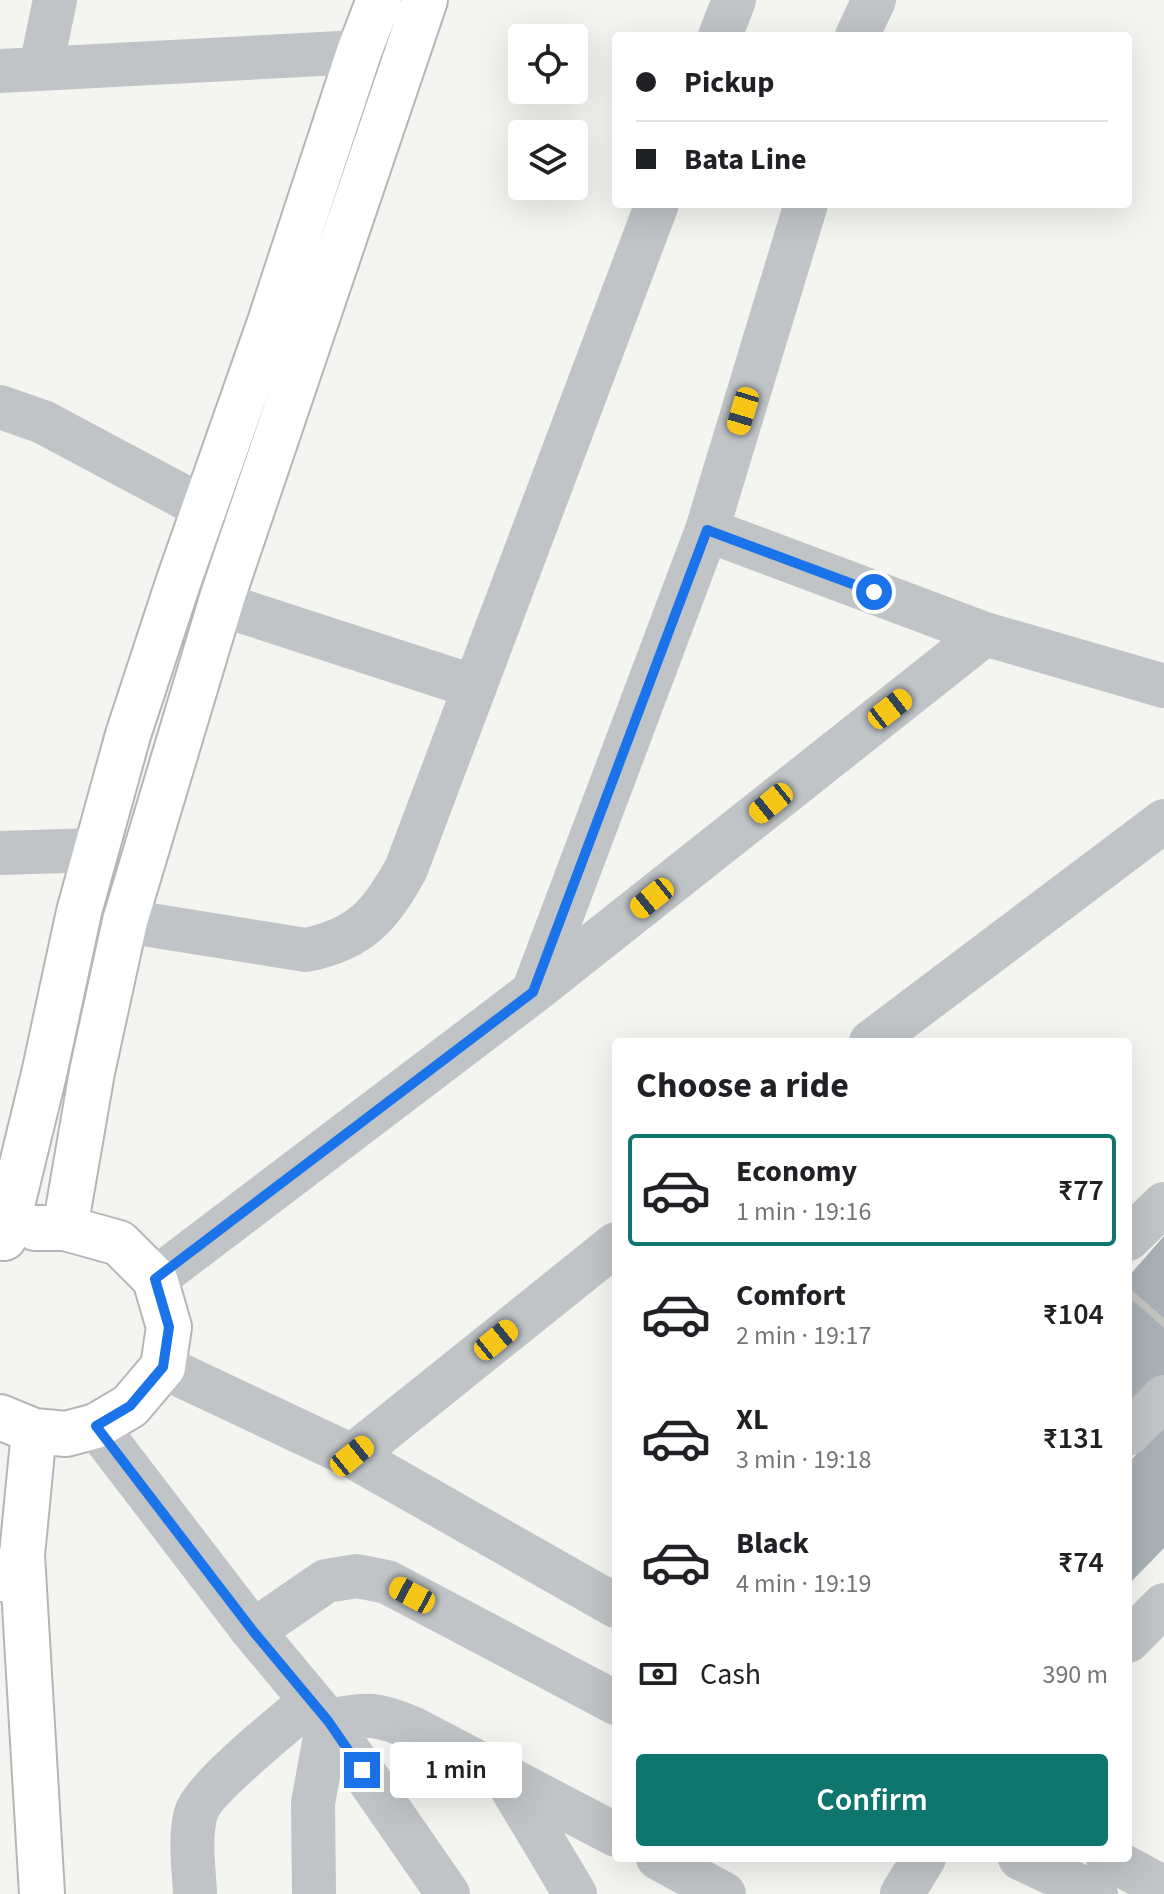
<!DOCTYPE html>
<html lang="en">
<head>
<meta charset="utf-8">
<style>
  :root { --surface:#fff; --page:#f2f2f2; --text:#202124; --muted:#757577; --line:#e0e0e0; --accent:#0f766e }
  body { margin:0; font-family:"Source Sans 3",sans-serif; background:var(--page); color:var(--text); height:100vh; display:flex; flex-direction:column; font-size:30px; white-space:nowrap }
  * { box-sizing:border-box; margin:0 }
  p { font-size:26px; color:var(--muted) }
  .icon { flex:none; width:44px; height:44px; fill:none; stroke:currentColor; stroke-width:2; stroke-linecap:round; stroke-linejoin:round }
  .map { position:relative; flex:1; overflow:hidden }
  .sheet { position:absolute; left:612px; top:1038px; width:520px; height:824px; display:flex; flex-direction:column; background:var(--surface); border-radius:8px; box-shadow:0 8px 32px #0002 }
  .sheet>* { flex:none }
  .guide { position:absolute; left:612px; top:32px; width:520px; height:176px; border-radius:8px; box-shadow:0 8px 32px #0002; display:grid; align-content:center; height:176px; padding:0 24px; background:var(--surface) }
  .buttons { position:absolute; left:508px; top:24px; display:grid; gap:16px }
  .buttons a { display:grid; place-items:center; width:80px; height:80px; border-radius:8px; background:var(--surface); box-shadow:0 8px 32px #0002; font-size:40px }
  .end { position:absolute; width:36px; height:36px; margin:-18px; border:10px solid #1a73e8; background:#fff; box-shadow:0 0 0 4px #fff }
  .from { border-radius:50% }
  .bubble { position:absolute; height:56px; border-radius:8px; background:var(--surface); box-shadow:0 8px 32px #0002; font-size:26px; font-weight:600; line-height:56px; text-align:center }
  .car { position:absolute; width:24px; height:48px; margin:-24px -12px; border-radius:10px; box-shadow:0 0 6px 2px #0007; background:linear-gradient(#f5c518 24%,#345 0 40%,#f5c518 0 76%,#345 0 86%,#f5c518 0) }
  .guide b { display:flex; align-items:center; gap:28px; height:76px; font-size:30px }
  .guide b+b { border-top:2px solid var(--line) }
  .guide i { width:20px; height:20px; background:var(--text) }
  ul { padding:0; list-style:none }
  li { display:flex; align-items:center; gap:24px; height:112px; margin:0 16px 12px; padding:0 8px; border:4px solid transparent; border-radius:8px }
  li div { flex:1 }
  li b { display:block; font-size:30px }
  li em { font-style:normal; font-weight:600 }
  li.current { border-color:var(--accent) }
  li>.icon { width:72px; height:72px; stroke-width:1.5 }
  h2 { padding:0 24px; font-size:36px; line-height:96px }
  .pay { display:flex; align-items:center; gap:20px; height:88px; padding:0 24px; font-size:30px }
  .pay p { margin-inline-start:auto }
  .button { display:flex; gap:16px; margin-top:auto; padding:16px 24px }
  .button a { flex:1; height:92px; border-radius:8px; background:var(--accent); color:#fff; font-size:32px; font-weight:600; line-height:92px; text-align:center }
  .map>svg:first-child { display:block }
  .shadow { fill:#0003 }
  .building { fill:#a9b0b5 }
  .lines { fill:none; stroke-linecap:round; stroke-linejoin:round }
  .major-casing { stroke:#b3b7ba; stroke-width:48 }
  .minor { stroke:#c0c4c7; stroke-width:44 }
  .major { stroke:#fff; stroke-width:44 }
  .route { stroke:#1a73e8; stroke-width:10 }
</style>
</head>
<body>
<div class="map">
<svg width="1164" height="1894" viewBox="0 0 1164 1894">
  <rect width="100%" height="100%" fill="#f4f4f1"/>
  <path class="shadow" d="M 1164,1237 L 1164,1376 L 1128,1417 L 1128,1278 Z"/>
  <path class="building" d="M 1164,1236 L 1164,1318 L 1128,1287 L 1128,1277 Z
    M 1128,1296 L 1164,1328 L 1164,1379 L 1128,1420 Z
    M 1164,1426 L 1164,1548 L 1128,1585 L 1128,1463 Z"/>
  <g class="lines">
    <defs>
      <path id="major" d="M 65,1228 L 92,1072 L 125,921 L 223,595 L 425,0
        M 4,1238 L 44,1074 L 79,912 L 128,735 L 178,583 L 270,322 L 359,52 L 379,0
        M 0,1417 L 34,1431 L 66,1434 L 96,1426 L 130,1406 L 163,1367 L 169,1327 L 155,1279 L 119,1243 L 65,1228 L 35,1228
        M 22,1555 L 42,1894
        M 7,1580 L 22,1555 L 34,1431"/>
    </defs>
    <use href="#major" class="major-casing"/>
    <path class="minor" d="M 720,36 L 734,0
      M 857,36 L 874,0
      M 41,67 L 55,0
      M 0,71 L 359,52
      M 0,407 L 43,422 L 204,508
      M 707,530 L 985,634 L 1164,686
      M 220,604 L 475,687
      M 0,853 L 96,850
      M 125,921 L 306,950 C 360,939 380,916 406,869 L 657,204
      M 533,992 L 707,530 L 806,204
      M 871,1042 L 1164,821
      M 1128,1239 L 1164,1204
      M 155,1279 L 533,992 L 985,634
      M 163,1367 L 352,1456 L 616,1606
      M 96,1426 L 253,1631 L 328,1721 L 448,1894
      M 1128,1434 L 1164,1397
      M 352,1456 L 616,1244
      M 253,1631 L 326,1581 L 357,1576 L 387,1582 L 616,1703
      M 1128,1641 L 1164,1605
      M 505,1777 L 575,1894
      M 658,1858 L 724,1894
      M 1020,1858 L 1096,1894
      M 1108,1858 L 1164,1888
      M 195,1894 C 194,1868 189,1839 196,1813 C 203,1788 288,1721 311,1701
      M 314,1894 L 313,1803 L 328,1721 C 367,1713 377,1713 414,1729 L 616,1835
      M 902,1894 L 924,1858"/>
    <use href="#major" class="major"/>
  </g>
  <g class="lines">
    <path class="route" d="M 362,1770 L 328,1721 L 253,1631 L 96,1426 L 130,1406 L 163,1367 L 169,1327 L 155,1279 L 533,992 L 707,530 L 874,592"/>
  </g>
</svg>
<div class="buttons">
<a><svg class="icon" aria-label="locate" viewBox="0 0 24 24"><circle cx="12" cy="12" r="6"/><path d="M12 2v4M12 18v4M2 12h4M18 12h4"/></svg></a>
<a><svg class="icon" aria-label="layers" viewBox="0 0 24 24"><path d="M12 4l9 5-9 5-9-5zM3 14l9 5 9-5"/></svg></a>
</div>
<i class="end from" style="left:874px;top:592px"></i>
<i class="end" style="left:362px;top:1770px"></i>
<div class="bubble" style="left:390px;top:1742px;width:132px">1 min</div>
<i class="car" style="left:743px;top:411px;rotate:197deg"></i>
<i class="car" style="left:890px;top:709px;rotate:52deg"></i>
<i class="car" style="left:771px;top:803px;rotate:231deg"></i>
<i class="car" style="left:652px;top:898px;rotate:231deg"></i>
<i class="car" style="left:496px;top:1340px;rotate:51deg"></i>
<i class="car" style="left:352px;top:1456px;rotate:51deg"></i>
<i class="car" style="left:412px;top:1595px;rotate:298deg"></i>
<div class="guide">
<b><i class="from"></i>Pickup</b>
<b><i></i>Bata Line</b>
</div>
<section class="sheet">
<h2>Choose a ride</h2>
<ul>
<li class="current"><svg class="icon" aria-label="car" viewBox="0 0 24 24"><path d="M5 17H2v-5l4-1 3-4h7l3 4 3 1v5h-3M9 17h6M6 11h13"/><circle cx="7" cy="17" r="2"/><circle cx="17" cy="17" r="2"/></svg><div><b>Economy</b><p>1 min · 19:16</p></div><em>₹77</em></li>
<li><svg class="icon" aria-label="car" viewBox="0 0 24 24"><path d="M5 17H2v-5l4-1 3-4h7l3 4 3 1v5h-3M9 17h6M6 11h13"/><circle cx="7" cy="17" r="2"/><circle cx="17" cy="17" r="2"/></svg><div><b>Comfort</b><p>2 min · 19:17</p></div><em>₹104</em></li>
<li><svg class="icon" aria-label="car" viewBox="0 0 24 24"><path d="M5 17H2v-5l4-1 3-4h7l3 4 3 1v5h-3M9 17h6M6 11h13"/><circle cx="7" cy="17" r="2"/><circle cx="17" cy="17" r="2"/></svg><div><b>XL</b><p>3 min · 19:18</p></div><em>₹131</em></li>
<li><svg class="icon" aria-label="car" viewBox="0 0 24 24"><path d="M5 17H2v-5l4-1 3-4h7l3 4 3 1v5h-3M9 17h6M6 11h13"/><circle cx="7" cy="17" r="2"/><circle cx="17" cy="17" r="2"/></svg><div><b>Black</b><p>4 min · 19:19</p></div><em>₹74</em></li>
</ul>
<div class="pay"><svg class="icon" aria-label="cash" viewBox="0 0 24 24"><path d="M3 7h18v10H3z"/><circle cx="12" cy="12" r="2"/></svg>Cash<p>390 m</p></div>
<div class="button"><a>Confirm</a></div>
</section>
</div>
</body>
</html>
